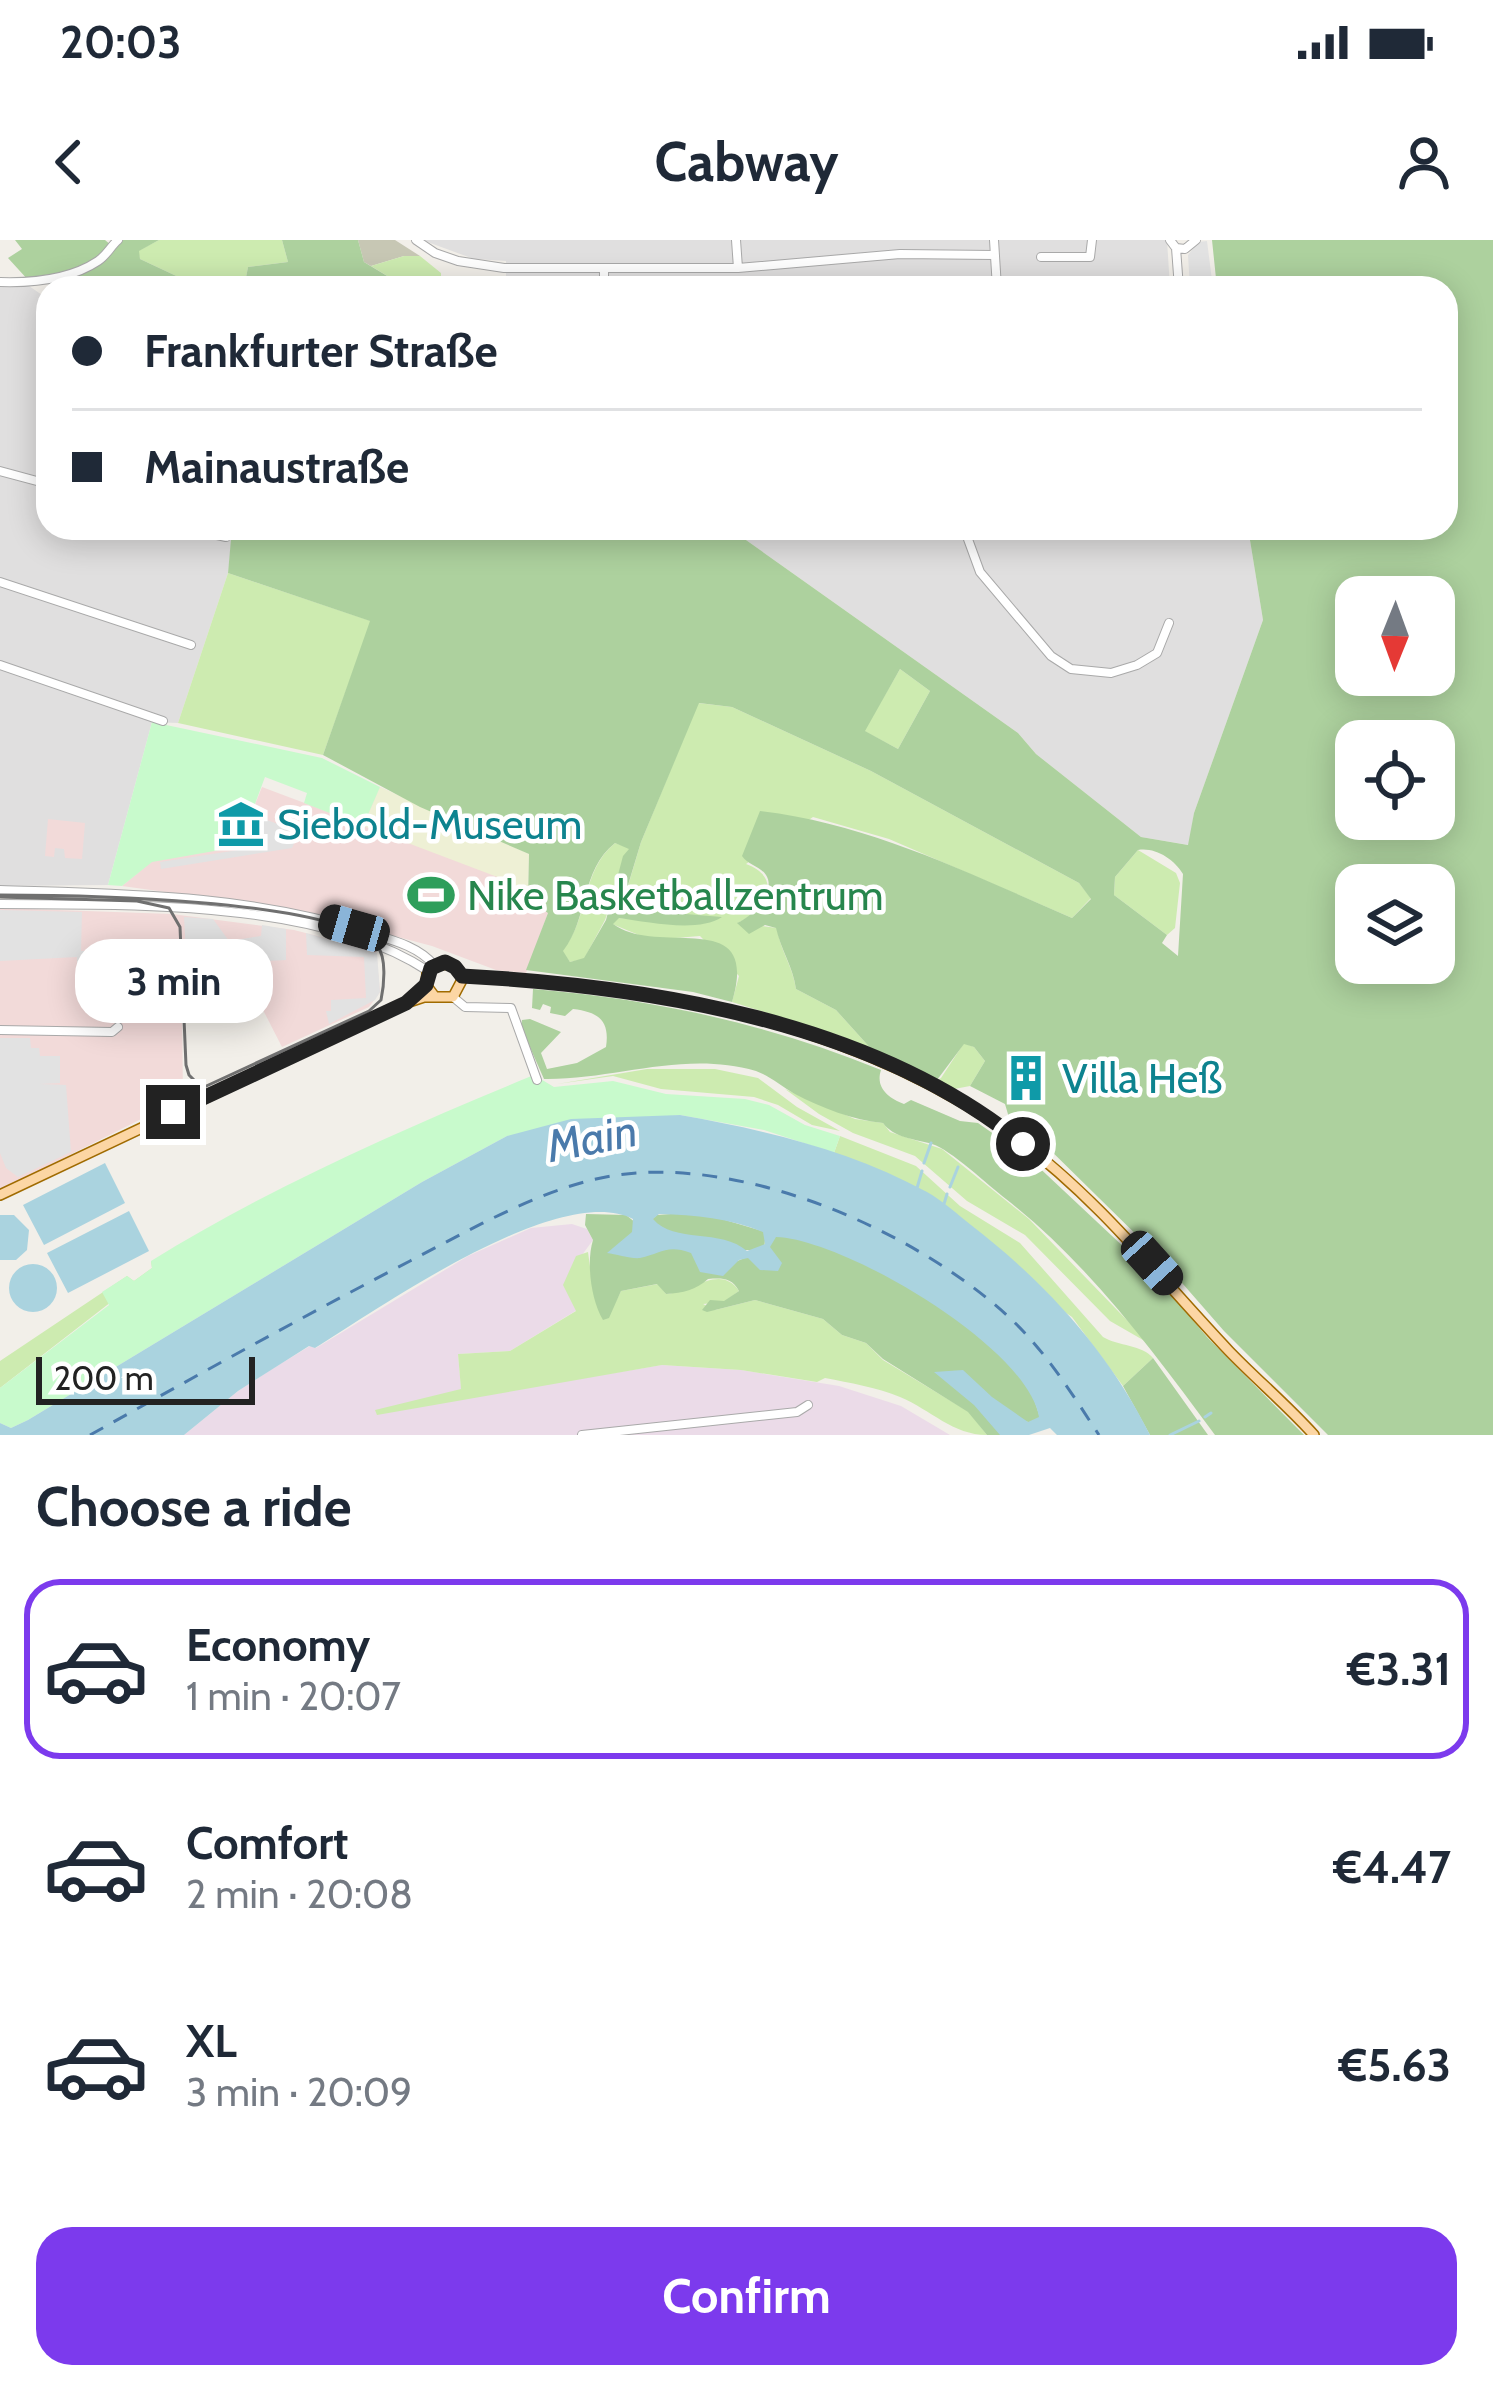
<!DOCTYPE html>
<html lang="en">
<head>
<meta charset="utf-8">
<style>
  :root { --surface:#fff; --page:#f2f2f3; --text:#1f2937; --muted:#747a83; --line:#e0e1e3; --accent:#7c3aed }
  body { margin:0; font-family:Cabin,sans-serif; background:var(--page); color:var(--text); height:100vh; display:flex; flex-direction:column; font-size:45px; white-space:nowrap }
  * { box-sizing:border-box; margin:0 }
  p { font-size:39px; color:var(--muted) }
  .icon { flex:none; width:66px; height:66px; fill:none; stroke:currentColor; stroke-width:2; stroke-linecap:round; stroke-linejoin:round }
  .map { position:relative; height:1195px; overflow:hidden }
  .sheet { display:flex; flex-direction:column; background:var(--surface); flex:1 }
  .sheet>* { flex:none }
  .hud { position:absolute; left:36px; top:36px; width:1422px; height:264px; border-radius:36px; box-shadow:0 6px 30px #0003; display:grid; align-content:center; height:264px; padding:0 36px; background:var(--surface) }
  .needle { width:78px; rotate:181deg }
  .tools { position:absolute; left:1335px; top:336px; display:grid; gap:24px }
  .tools a { display:grid; place-items:center; width:120px; height:120px; border-radius:24px; background:var(--surface); box-shadow:0 6px 30px #0003; font-size:60px }
  .scale { position:absolute; left:36px; bottom:30px; width:219px; box-sizing:border-box; padding-left:12px; border:6px solid #222; border-top:0; font-size:33px; line-height:42px; white-space:nowrap; color:#222; -webkit-text-stroke:9px #fff; paint-order:stroke }
  .end { position:absolute; width:54px; height:54px; margin:-27px; border:15px solid #222; background:#fff; box-shadow:0 0 0 6px #fff }
  .from { border-radius:50% }
  .bubble { position:absolute; height:84px; border-radius:36px; background:var(--surface); box-shadow:0 6px 30px #0003; font-size:39px; font-weight:700; line-height:84px; text-align:center }
  .car { position:absolute; width:36px; height:72px; margin:-36px -18px; border-radius:15px; box-shadow:0 0 9px 3px #0007; background:linear-gradient(#222 24%,#8ab4d8 0 40%,#222 0 76%,#8ab4d8 0 86%,#222 0) }
  .hud b { display:flex; align-items:center; gap:42px; height:114px; font-size:45px }
  .hud b+b { border-top:3px solid var(--line) }
  .hud i { width:30px; height:30px; background:var(--text) }
  ul { padding:0; list-style:none }
  li { display:flex; align-items:center; gap:36px; height:180px; margin:0 24px 18px; padding:0 12px; border:6px solid transparent; border-radius:36px }
  li div { flex:1 }
  li b { display:block; font-size:45px }
  li em { font-style:normal; font-weight:700 }
  li.active { border-color:var(--accent) }
  li>.icon { width:108px; height:108px; stroke-width:1.5 }
  h2 { padding:0 36px; font-size:54px; line-height:144px }
  .action { display:flex; gap:24px; margin-top:auto; padding:24px 36px }
  .action a { flex:1; height:138px; border-radius:36px; background:var(--accent); color:#fff; font-size:48px; font-weight:700; line-height:138px; text-align:center }
  .status { display:flex; justify-content:space-between; align-items:center; height:84px; padding:0 60px; background:var(--surface); direction:ltr }
  .status svg { height:33px; fill:currentColor }
  header { display:flex; justify-content:space-between; align-items:center; height:156px; padding:0 36px; background:var(--surface); font-size:54px; font-weight:700 }
  .map>svg:first-child { display:block }
  .residential { fill:#e0dfdf }
  .commercial { fill:#f2dad9 }
  .industrial { fill:#ebdbe8 }
  .construction { fill:#c7c7b4 }
  .farmland { fill:#eef0d5 }
  .grass { fill:#cdebb0 }
  .forest { fill:#add19e; fill-rule:evenodd }
  .park { fill:#c8facc }
  .parking { fill:#e2e2e2 }
  .water { fill:#aad3df; fill-rule:evenodd }
  .lines { fill:none; stroke-linecap:round; stroke-linejoin:round }
  .stream { stroke:#aad3df; stroke-width:3 }
  .ferry { stroke:#4a7aab; stroke-width:3; stroke-dasharray:15 12; stroke-linecap:butt }
  .minor-casing { stroke:#a9a9a9; stroke-width:10 }
  .major-casing { stroke:#a06b00; stroke-width:12 }
  .minor { stroke:#fff; stroke-width:8 }
  .major { stroke:#fcd6a4; stroke-width:9 }
  .tram { stroke:#707070; stroke-width:3 }
  .route { stroke:#222; stroke-width:15 }
  .labels { text-anchor:middle; stroke-width:9; stroke-linejoin:round; paint-order:stroke }
  .culture-label { font-size:42px; fill:#0d838f; stroke:#fff; text-anchor:start }
  .leisure-label { font-size:42px; fill:#27864d; stroke:#fff; text-anchor:start }
  .water-label { font-size:45px; font-style:italic; fill:#4a7aab; stroke:#fff }
</style>
</head>
<body>
<div class="status"><b>20:03</b><svg viewBox="0 0 49 12"><path d="M0 12V9h3v3zM5 12V6h3v6zM10 12V3h3v9zM15 12V0h3v12zM26 1h20v11H26zM47 4h2v5h-2z"/></svg></div>
<header><svg class="icon" aria-label="back" viewBox="0 0 24 24"><path d="M15 5l-7 7 7 7"/></svg>Cabway<svg class="icon" aria-label="person" viewBox="0 0 24 24"><circle cx="12" cy="8" r="4"/><path d="M4 21q1-7 8-7t8 7"/></svg></header>
<div class="map">
<svg width="1493" height="1195" viewBox="0 0 1493 1195">
  <rect width="100%" height="100%" fill="#f2efe9"/>
  <path class="residential" d="M 422,0 L 1167,0 L 1170,48 L 506,48 L 506,21 L 474,19 Z
    M 0,46 L 29,46 L 48,59 L 48,288 L 233,288 L 228,333 L 178,483 L 152,482 L 108,645 L 0,646 Z
    M 729,288 L 1248,288 L 1263,380 L 1194,573 L 1189,605 L 1141,597 L 1036,514 L 1018,493 Z"/>
  <path class="commercial" d="M 262,547 L 363,585 L 380,547 L 420,567 L 544,667 L 548,673 L 526,733 L 496,730 L 432,706 L 296,670 L 122,646 L 151,622 L 234,574 L 249,579 Z
    M 48,579 L 85,583 L 82,619 L 65,618 L 64,609 L 55,608 L 54,617 L 45,616 Z
    M 0,668 L 172,674 L 294,690 L 376,711 L 380,752 L 369,767 L 282,807 L 261,766 L 182,769 L 183,858 L 0,950 Z"/>
  <path class="industrial" d="M 572,984 L 587,989 L 593,1000 L 582,1015 L 577,1070 L 510,1111 L 458,1114 L 462,1158 L 662,1125 L 741,1130 L 839,1146 L 901,1166 L 950,1195 L 184,1195 L 238,1151 L 272,1129 L 310,1106 L 316,1108 L 468,1016 L 531,988 Z"/>
  <path class="construction" d="M 358,0 L 395,0 L 420,16 L 404,16 L 371,26 L 364,22 Z"/>
  <path class="farmland" d="M 380,547 L 529,614 L 528,659 L 511,653 L 508,641 L 363,586 Z"/>
  <path class="grass" d="M 159,0 L 282,0 L 288,22 L 248,27 L 244,48 L 202,48 L 140,19 L 138,11 Z
    M 404,16 L 420,16 L 441,33 L 441,48 L 407,48 L 371,26 Z
    M 228,333 L 371,381 L 323,515 L 178,483 Z
    M 900,429 L 930,451 L 898,509 L 864,491 Z
    M 698,463 L 732,467 L 871,531 L 1079,643 L 1091,658 L 1072,678 L 889,599 L 813,577 L 746,624 C 784,638 766,669 738,683 L 777,688 C 780,710 793,727 796,749 L 836,770 L 873,811 L 841,796 L 732,762 L 739,736 L 700,696 L 651,700 L 612,684 L 618,678 L 667,681 L 622,666 L 641,602 Z
    M 615,603 L 630,608 L 605,680 L 584,719 L 570,722 L 562,711 C 590,678 580,632 615,603 Z
    M 1138,610 L 1176,633 L 1180,643 L 1175,688 L 1167,695 L 1114,655 L 1115,637 Z
    M 964,803 L 974,807 L 985,821 L 970,846 L 949,850 L 934,842 L 941,838 Z
    M 647,829 L 715,829 L 758,838 L 797,867 L 840,891 L 812,885 L 778,865 L 754,857 L 661,849 L 613,836 L 557,844 Z
    M 785,849 L 855,879 L 883,883 L 890,892 L 942,909 L 1029,979 L 1150,1104 L 1110,1081 L 1025,995 L 967,961 L 915,916 L 853,893 L 819,874 Z
    M 840,896 L 916,926 L 960,966 L 1020,1003 L 1103,1097 C 1118,1106 1143,1105 1153,1118 L 1123,1146 L 1072,1077 L 834,913 Z
    M 588,1012 L 593,1049 L 611,1071 L 621,1051 L 658,1044 L 666,1054 C 692,1053 720,1023 739,1051 L 724,1062 L 703,1064 L 715,1070 L 755,1060 L 823,1079 L 842,1095 L 866,1103 L 883,1120 L 969,1172 L 987,1195 C 953,1195 931,1170 900,1157 C 876,1147 850,1143 825,1138 L 817,1142 L 741,1130 L 662,1125 L 377,1175 L 375,1170 L 461,1149 L 458,1114 L 510,1111 L 576,1071 L 563,1045 L 576,1016 Z
    M 151,1021 L 160,1024 L 0,1148 L 0,1121 L 127,1036 L 134,1041 L 152,1028 Z"/>
  <path class="forest" d="M 15,0 L 105,0 L 112,6 L 121,0 L 159,0 L 139,11 L 140,19 L 202,48 L 55,48 L 42,39 L 29,41 L 8,18 L 22,9 Z
    M 282,0 L 358,0 L 364,22 L 407,48 L 244,48 L 248,27 L 288,22 Z
    M 1212,0 L 1493,0 L 1493,1195 L 1328,1195 L 1224,1091 L 1162,1020 L 1037,897 L 1010,881 L 1005,864 L 970,846 L 985,821 L 974,807 L 964,804 L 937,840 L 873,811 L 836,770 L 796,749 C 793,727 781,710 776,688 L 765,685 L 749,694 L 737,683 C 752,677 777,652 766,635 C 760,626 748,625 742,616 L 760,571 C 871,584 970,634 1072,678 L 1091,659 L 1079,643 L 871,531 L 732,467 L 699,463 L 641,602 L 622,665 L 637,670 L 722,677 C 698,693 648,682 619,678 L 613,684 C 659,718 761,664 732,762 L 693,752 L 526,730 L 548,673 L 528,659 L 529,614 L 420,567 L 323,515 L 370,381 L 228,333 L 232,288 L 729,288 L 1018,493 L 1036,514 L 1141,597 L 1188,605 L 1194,573 L 1263,380 L 1248,288 L 1446,288 L 1446,48 L 1217,48 ZM 1356,357 L 1434,357 L 1434,435 L 1356,435 ZM 900,429 L 930,451 L 898,509 L 865,491 ZM 1356,501 L 1434,501 L 1434,579 L 1356,579 ZM 615,603 L 629,609 L 623,616 L 606,680 L 584,718 L 570,722 L 563,711 C 589,678 580,631 615,603 ZM 1138,610 C 1155,607 1174,619 1183,634 L 1178,716 L 1162,703 L 1167,695 L 1114,655 L 1115,637 ZM 1356,645 L 1434,645 L 1434,723 L 1356,723 Z
    M 533,749 C 653,759 769,784 881,830 C 875,848 889,858 904,864 L 911,860 L 960,881 L 978,883 L 1031,920 L 1159,1040 L 1207,1097 L 1304,1195 L 1215,1195 C 1153,1111 1089,1024 1006,959 C 989,946 950,909 932,904 C 915,899 894,898 883,883 C 853,880 822,868 795,854 C 782,847 770,836 756,831 C 683,810 616,840 544,839 L 521,787 L 522,780 L 530,779 L 561,792 L 541,813 L 547,829 L 577,823 L 606,807 C 610,781 599,772 573,769 L 565,776 L 550,773 L 551,767 L 543,764 L 540,770 L 532,768 Z
    M 698,972 L 766,992 L 764,1009 C 736,1014 670,1001 650,981 L 657,975 Z
    M 586,974 L 626,975 L 661,1003 L 735,1022 L 768,1008 L 774,996 C 839,997 980,1084 1022,1135 C 1030,1146 1036,1164 1040,1178 L 1031,1183 L 975,1164 L 1003,1195 L 987,1195 L 968,1172 L 883,1119 L 866,1103 L 842,1095 L 823,1079 L 755,1060 L 707,1072 L 702,1070 L 710,1060 L 724,1061 L 739,1051 C 732,1038 723,1038 708,1039 C 696,1050 683,1053 666,1054 L 657,1044 L 621,1051 L 609,1078 L 603,1080 C 591,1060 586,1022 593,1000 L 585,985 Z
    M 1153,1118 L 1208,1195 L 1150,1195 L 1123,1146 Z"/>
  <path class="park" d="M 152,482 L 322,518 L 380,547 L 363,586 L 304,563 L 307,553 L 265,537 L 249,580 L 234,575 L 220,610 L 152,622 L 122,646 L 108,645 Z
    M 534,835 L 554,847 L 613,841 L 666,854 L 745,859 L 769,865 L 805,885 L 840,896 L 834,913 L 764,890 L 680,875 L 507,896 L 422,942 L 28,1180 L 11,1188 L 0,1183 L 0,1148 L 109,1065 L 102,1052 L 127,1036 L 134,1041 L 152,1028 L 151,1021 C 272,946 403,889 534,835 Z"/>
  <path class="parking" d="M 1207,1 L 1213,48 L 1190,48 L 1188,15 L 1198,2 Z
    M 259,577 L 299,592 L 292,608 L 161,629 L 160,622 L 245,609 Z
    M 0,670 L 82,672 L 81,711 L 104,711 L 104,747 L 77,747 L 77,717 L 0,721 Z
    M 184,677 L 213,679 L 229,701 L 261,696 L 262,685 L 286,689 L 286,720 L 208,724 L 209,768 L 189,769 Z
    M 306,693 L 377,713 L 380,752 L 375,760 L 329,784 L 326,771 L 331,771 L 331,760 L 366,758 L 364,717 L 307,715 Z
    M 0,798 L 30,798 L 31,808 L 39,808 L 40,816 L 60,816 L 60,843 L 40,844 L 66,845 L 71,912 L 18,937 L 6,928 L 0,913 Z"/>
  <path class="water" d="M 680,875 C 765,890 850,910 927,952 C 943,961 957,974 971,985 C 1045,1042 1109,1112 1150,1195 L 1057,1195 L 1050,1188 L 1029,1195 L 1000,1195 L 974,1165 L 934,1132 L 963,1130 L 992,1157 L 1028,1182 L 1039,1177 C 1028,1107 844,999 776,997 L 770,1007 L 782,1023 L 778,1031 L 760,1030 L 748,1018 L 739,1020 L 723,1036 L 700,1032 L 691,1013 C 666,1004 661,1014 640,1018 C 631,1019 616,1014 607,1013 L 632,992 L 633,979 C 559,941 380,1068 315,1108 L 309,1106 L 238,1151 L 184,1195 L 0,1195 L 0,1183 L 11,1188 L 28,1180 L 422,942 L 507,896 L 571,879 ZM 659,974 C 696,975 729,978 763,992 L 765,1004 L 747,1011 C 721,988 674,1004 653,979 Z
    M 105,923 L 125,963 L 44,1005 L 23,965 Z
    M 129,971 L 149,1011 L 68,1053 L 47,1013 Z
    M 0,975 L 14,975 L 29,990 L 27,1010 L 16,1020 L 0,1020 Z
    M9 1048a24 24 0 1 1 48 0a24 24 0 1 1-48 0Z"/>
  <g class="lines">
    <path class="stream" d="M 924,923 L 931,903
      M 950,947 L 958,927
      M 917,948 L 922,931
      M 944,964 L 947,954
      M 1205,1177 L 1211,1173
      M 1170,1195 L 1199,1181"/>
    <path class="ferry" d="M 90,1195 C 196,1136 302,1077 410,1021 C 466,992 523,959 584,942 C 720,903 913,987 1011,1079 C 1047,1113 1072,1154 1099,1195"/>
    <defs>
      <path id="minor" d="M 416,0 L 435,13 L 458,21 L 504,28 L 738,28 L 900,14 L 994,15
        M 736,0 L 738,28
        M 994,0 L 997,48
        M 1170,0 L 1176,8 L 1185,9 L 1196,0
        M 1176,8 L 1179,48
        M 1041,17 L 1090,17 L 1092,0
        M 0,42 C 32,43 71,39 98,21 C 107,15 110,7 118,0
        M 604,48 L 604,29
        M 0,231 L 48,244
        M 186,288 L 226,297
        M 914,288 L 946,293 L 976,288
        M 1211,288 L 1214,293
        M 965,291 L 980,332 L 1051,416 L 1071,429 L 1111,433 L 1137,425 L 1157,413 L 1169,383
        M 0,342 L 191,405
        M 0,425 L 163,481
        M 0,650 C 125,654 248,654 369,693 C 392,700 418,706 434,725
        M 0,664 C 128,665 319,659 428,731
        M 453,757 L 465,767 L 511,768 L 537,840
        M 0,790 L 112,792 L 118,787
        M 582,1195 L 797,1172 L 808,1165"/>
      <path id="major" d="M 462,736 C 653,744 858,782 1016,898 C 1098,958 1160,1038 1229,1111 C 1257,1140 1287,1165 1314,1195
        M 0,955 L 406,763 L 424,757 L 453,757 L 462,740 L 459,731 L 451,724 L 434,725 L 427,734 L 426,745 L 435,757"/>
    </defs>
    <use href="#minor" class="minor-casing"/>
    <use href="#major" class="major-casing"/>
    <use href="#minor" class="minor"/>
    <use href="#major" class="major"/>
    <path class="tram" d="M 0,655 C 69,655 334,658 377,706 C 387,717 384,746 381,760 L 369,771 L 202,848 L 189,835 L 186,825 L 180,687 L 169,668 L 137,661 L 0,657"/>
  </g>
  <g class="lines">
    <path class="route" d="M 173,872 L 406,763 L 426,745 L 431,728 L 445,722 L 455,727 L 462,736 C 650,746 872,781 1023,904"/>
  </g>
  <defs>
    <symbol id="museum-bare" viewBox="-9 -9 18 18"><path d="M0-6L6-3V-2H-6V-3ZM-5-1h2V3h-2ZM-1-1h2V3h-2ZM3-1h2V3H3ZM-6 4H6V6H-6Z" fill="#0f9aa8" stroke="#fff" stroke-width="2.5" paint-order="stroke"/></symbol>
    <symbol id="stadium-bare" viewBox="-9 -9 18 18"><path d="M0-5a6.5 5 0 1 0 0 10a6.5 5 0 1 0 0-10ZM-3.5-1.8h7v3.6h-7Z" fill="#2e9e5b" stroke="#fff" stroke-width="2.5" paint-order="stroke"/></symbol>
    <symbol id="building-bare" viewBox="-9 -9 18 18"><path d="M-4-6H4V6H1V3H-1V6H-4ZM-2.5-4.3h1.7v1.8h-1.7ZM.8-4.3h1.7v1.8H.8ZM-2.5-1h1.7V.8h-1.7ZM.8-1h1.7V.8H.8Z" fill="#0f9aa8" stroke="#fff" stroke-width="2.5" paint-order="stroke"/></symbol>
  </defs>
  <g fill-rule="evenodd">
    <use href="#museum-bare" x="208" y="551" width="66" height="66"/>
    <use href="#stadium-bare" x="398" y="622" width="66" height="66"/>
    <use href="#building-bare" x="993" y="805" width="66" height="66"/>
  </g>
  <g class="labels">
    <g class="culture-label">
      <text x="277" y="599">Siebold-Museum</text>
      <text x="1062" y="853">Villa Heß</text>
    </g>
    <g class="leisure-label">
      <text x="467" y="670">Nike Basketballzentrum</text>
    </g>
    <g class="water-label">
      <text transform="translate(592 898) rotate(-11)" y="16">Main</text>
    </g>
  </g>
</svg>
<div class="tools">
<a><svg class="needle" viewBox="-14 -14 28 28"><path d="M0-13l5 13h-10z" fill="#e53935"/><path d="M0 13l5-13h-10z" fill="#747a83"/></svg></a>
<a><svg class="icon" aria-label="locate" viewBox="0 0 24 24"><circle cx="12" cy="12" r="6"/><path d="M12 2v4M12 18v4M2 12h4M18 12h4"/></svg></a>
<a><svg class="icon" aria-label="layers" viewBox="0 0 24 24"><path d="M12 4l9 5-9 5-9-5zM3 14l9 5 9-5"/></svg></a>
</div>
<div class="scale">200 m</div>
<i class="end from" style="left:1023px;top:904px"></i>
<i class="end" style="left:173px;top:872px"></i>
<div class="bubble" style="left:75px;top:699px;width:198px">3 min</div>
<i class="car" style="left:354px;top:688px;rotate:286deg"></i>
<i class="car" style="left:1152px;top:1023px;rotate:138deg"></i>
<div class="hud">
<b><i class="from"></i>Frankfurter Straße</b>
<b><i></i>Mainaustraße</b>
</div>
</div>
<section class="sheet">
<h2>Choose a ride</h2>
<ul>
<li class="active"><svg class="icon" aria-label="car" viewBox="0 0 24 24"><path d="M5 17H2v-5l4-1 3-4h7l3 4 3 1v5h-3M9 17h6M6 11h13"/><circle cx="7" cy="17" r="2"/><circle cx="17" cy="17" r="2"/></svg><div><b>Economy</b><p>1 min · 20:07</p></div><em>€3.31</em></li>
<li><svg class="icon" aria-label="car" viewBox="0 0 24 24"><path d="M5 17H2v-5l4-1 3-4h7l3 4 3 1v5h-3M9 17h6M6 11h13"/><circle cx="7" cy="17" r="2"/><circle cx="17" cy="17" r="2"/></svg><div><b>Comfort</b><p>2 min · 20:08</p></div><em>€4.47</em></li>
<li><svg class="icon" aria-label="car" viewBox="0 0 24 24"><path d="M5 17H2v-5l4-1 3-4h7l3 4 3 1v5h-3M9 17h6M6 11h13"/><circle cx="7" cy="17" r="2"/><circle cx="17" cy="17" r="2"/></svg><div><b>XL</b><p>3 min · 20:09</p></div><em>€5.63</em></li>
</ul>
<div class="action"><a>Confirm</a></div>
</section>
</body>
</html>
